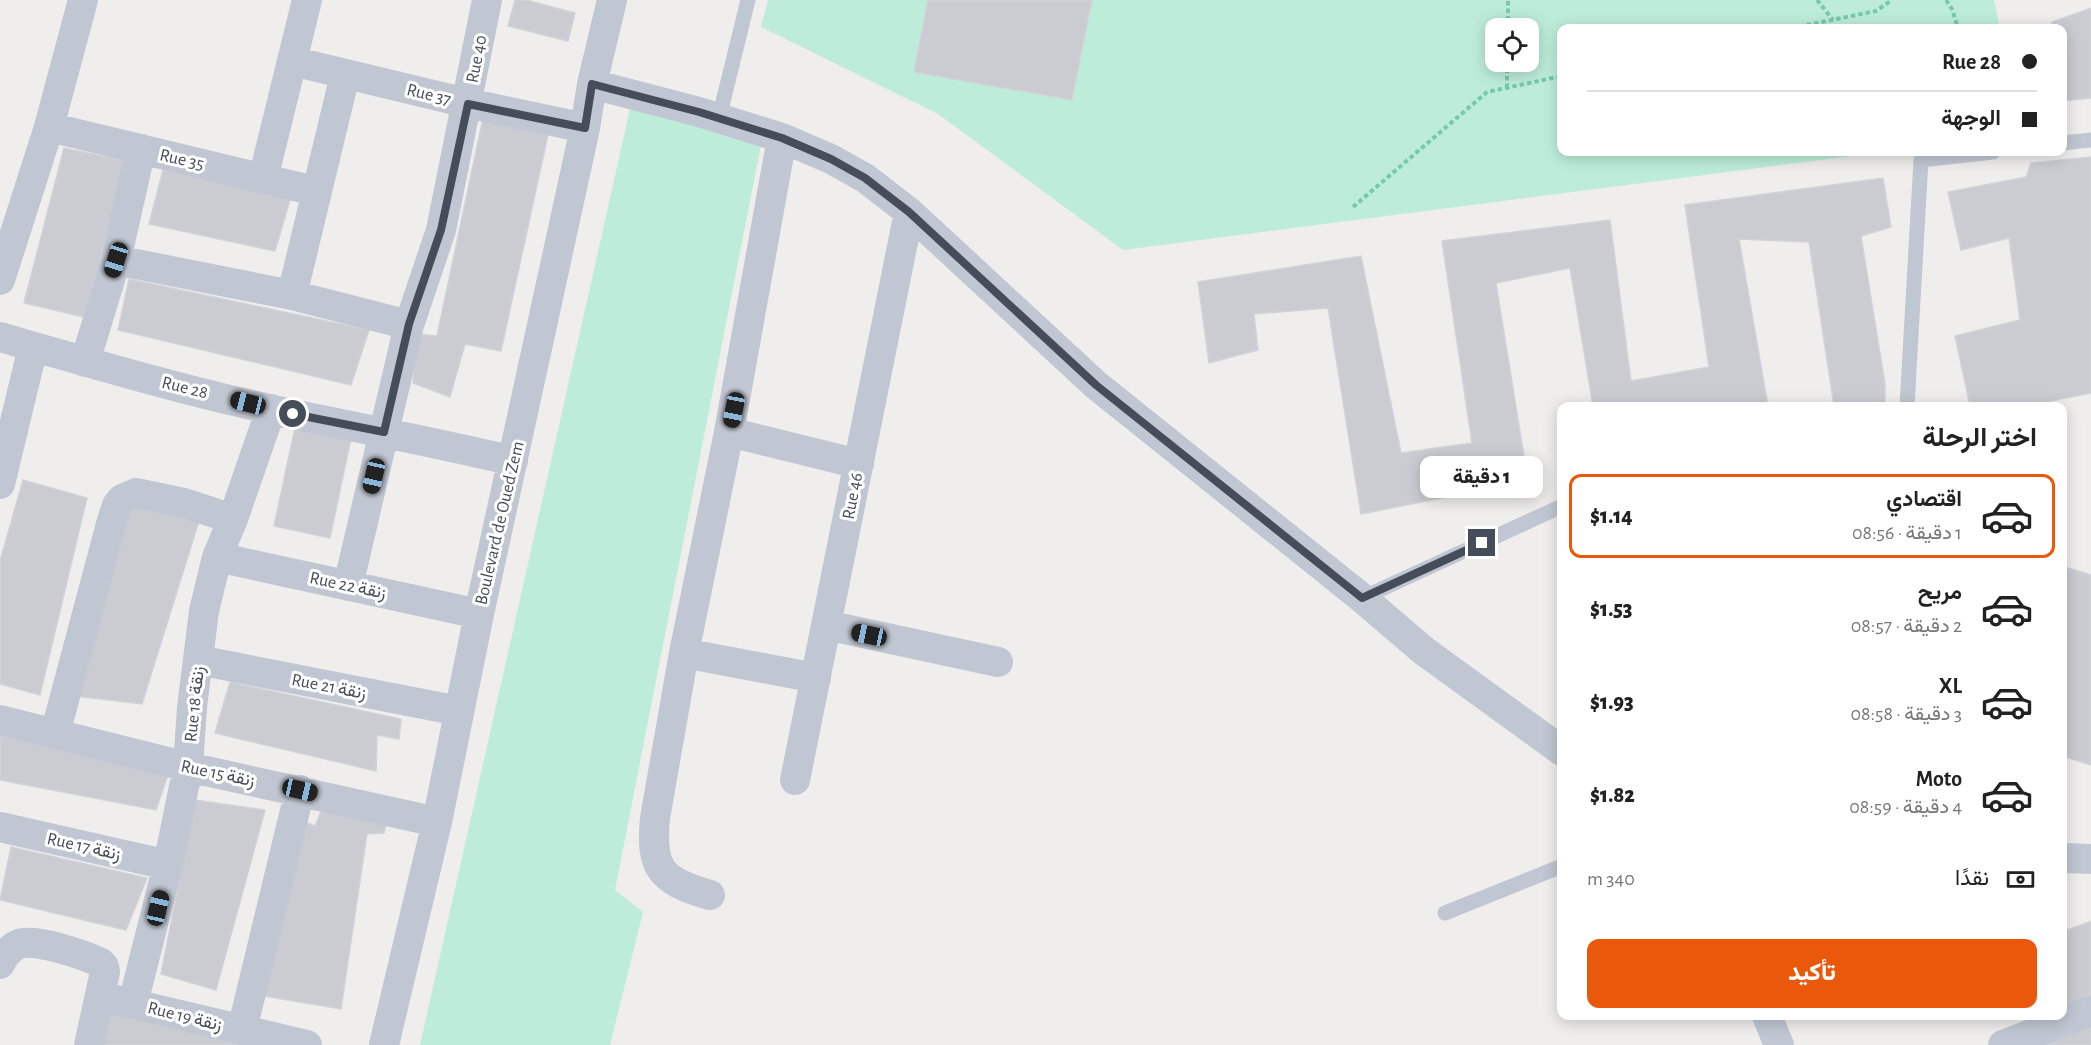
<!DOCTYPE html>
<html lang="ar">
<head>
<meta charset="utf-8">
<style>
  :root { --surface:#fff; --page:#f6f6f6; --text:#222; --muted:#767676; --line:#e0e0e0; --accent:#ea580c }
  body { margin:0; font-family:"Alegreya Sans",Vazirmatn,sans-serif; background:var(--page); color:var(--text); direction:rtl; height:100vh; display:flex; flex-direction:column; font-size:22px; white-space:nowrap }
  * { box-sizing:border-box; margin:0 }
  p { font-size:20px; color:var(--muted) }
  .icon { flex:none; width:33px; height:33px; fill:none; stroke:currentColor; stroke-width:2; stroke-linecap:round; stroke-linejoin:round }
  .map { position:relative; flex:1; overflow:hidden; direction:ltr }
  .panel { position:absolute; left:1557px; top:402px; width:510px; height:618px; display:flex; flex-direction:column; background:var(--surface); border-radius:12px; box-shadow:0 3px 15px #0003; direction:rtl }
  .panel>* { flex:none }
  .banner { position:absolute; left:1557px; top:24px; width:510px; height:132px; border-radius:12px; box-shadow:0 3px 15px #0003; direction:rtl; display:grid; align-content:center; height:132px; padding:0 30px; background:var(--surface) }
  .buttons { position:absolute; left:1485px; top:18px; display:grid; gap:12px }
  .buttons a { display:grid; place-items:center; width:54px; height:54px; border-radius:12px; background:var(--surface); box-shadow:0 3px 15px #0003; font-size:30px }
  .end { position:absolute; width:27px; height:27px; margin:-14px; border:8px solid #464d5a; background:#fff; box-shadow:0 0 0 3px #fff }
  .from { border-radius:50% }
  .bubble { position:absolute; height:42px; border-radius:12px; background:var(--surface); box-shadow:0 3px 15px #0003; font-size:20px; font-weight:800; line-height:42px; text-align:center; direction:rtl }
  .car { position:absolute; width:18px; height:36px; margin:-18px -9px; border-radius:8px; box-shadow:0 0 4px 2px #0007; background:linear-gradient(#222 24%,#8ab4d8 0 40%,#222 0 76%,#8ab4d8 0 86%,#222 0) }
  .banner b { display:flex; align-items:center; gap:21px; height:57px; font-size:22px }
  .banner b+b { border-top:2px solid var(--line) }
  .banner i { width:15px; height:15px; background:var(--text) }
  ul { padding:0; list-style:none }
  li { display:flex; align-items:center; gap:18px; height:84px; margin:0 12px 9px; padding:0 18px; border:3px solid transparent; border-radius:12px }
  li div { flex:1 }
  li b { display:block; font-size:22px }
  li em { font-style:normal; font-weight:800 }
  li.on { border-color:var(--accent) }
  li>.icon { width:54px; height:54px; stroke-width:1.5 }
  h2 { padding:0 30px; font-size:27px; line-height:72px }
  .pay { display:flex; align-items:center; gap:15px; height:66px; padding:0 30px; font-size:22px }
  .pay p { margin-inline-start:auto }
  .button { display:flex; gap:12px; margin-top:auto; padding:12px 30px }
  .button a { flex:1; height:69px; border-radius:12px; background:var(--accent); color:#fff; font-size:24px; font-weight:800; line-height:69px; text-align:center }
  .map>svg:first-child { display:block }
  .green { fill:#bdedd8; fill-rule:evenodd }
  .building { fill:#caccd2; stroke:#d2d2d9; stroke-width:1.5 }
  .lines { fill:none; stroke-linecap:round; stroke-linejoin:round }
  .path { stroke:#76c9af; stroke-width:4; stroke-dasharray:4.5 3; stroke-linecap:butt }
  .service { stroke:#c1c7d2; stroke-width:15 }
  .minor { stroke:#c1c7d2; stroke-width:30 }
  .route { stroke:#464d5a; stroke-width:8 }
  .labels { text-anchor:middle; stroke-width:6; stroke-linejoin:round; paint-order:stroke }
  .street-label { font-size:18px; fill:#464d5a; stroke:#fff }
</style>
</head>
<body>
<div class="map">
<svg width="2091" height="1045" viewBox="0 0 2091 1045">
  <rect width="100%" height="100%" fill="#f0eeed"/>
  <path class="green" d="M 768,0 L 1994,0 L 2000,28 L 1562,28 L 1562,152 L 1883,152 L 1123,250 L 938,114 L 761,27 ZM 1496,28 L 1528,28 L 1528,62 L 1496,62 Z
    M 632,100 L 762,140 L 615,890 L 643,912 L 610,1045 L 420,1045 Z"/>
  <path class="building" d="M 515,0 L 526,0 L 575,13 L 568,41 L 508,26 Z
    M 928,0 L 1092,0 L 1072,100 L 914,72 Z
    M 2091,8 L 2091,98 L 2062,101 L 2062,28 L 2053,28 L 2052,22 Z
    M 483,118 L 549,130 L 501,351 L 465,344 L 450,397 L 413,383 L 417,334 L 437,336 Z
    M 64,148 L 127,161 L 84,317 L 24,303 Z
    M 2091,157 L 2091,393 L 2025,406 L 1970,406 L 1955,336 L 2020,320 L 2009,238 L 1961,250 L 1948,192 L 2026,177 L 2031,163 Z
    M 164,166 L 290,200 L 275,251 L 149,224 Z
    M 1883,178 L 1891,227 L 1861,236 L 1885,384 L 1885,406 L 1834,406 L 1809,242 L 1739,239 L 1768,406 L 1593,406 L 1570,268 L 1496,283 L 1528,481 L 1361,514 L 1328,308 L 1254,314 L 1258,350 L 1209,363 L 1198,282 L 1361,256 L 1401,453 L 1472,443 L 1442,241 L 1610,220 L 1631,381 L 1709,367 L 1685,205 Z
    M 129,279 L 369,330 L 351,385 L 118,330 Z
    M 296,423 L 352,434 L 330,538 L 274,526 Z
    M 23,480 L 87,498 L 40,695 L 0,684 L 0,561 Z
    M 131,503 L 199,521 L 142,704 L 76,696 Z
    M 2062,566 L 2091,575 L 2091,765 L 2062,756 Z
    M 230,682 L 401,719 L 399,739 L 377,735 L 376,771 L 215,733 Z
    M 0,729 L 170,769 L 156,810 L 0,780 Z
    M 195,800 L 265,810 L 216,990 L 161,974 Z
    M 326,800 L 388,817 L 384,833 L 367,834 L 341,1009 L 263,996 L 303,821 L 315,826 Z
    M 11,847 L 147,878 L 126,930 L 0,900 Z
    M 2091,921 L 2091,999 L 2062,1009 L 2062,932 Z
    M 104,1005 L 267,1045 L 93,1045 Z
    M 2091,1017 L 2091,1045 L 2015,1045 Z"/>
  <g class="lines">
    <path class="path" d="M 1817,0 L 1833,20
      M 1946,0 L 1952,9 L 1958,28
      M 1508,28 L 1508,0
      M 1792,28 L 1876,11 L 1892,0
      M 1507,88 L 1507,62
      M 1353,207 L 1487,92 L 1562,76"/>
    <path class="service" d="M 719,118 L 748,0
      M 2062,143 L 2091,140
      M 1907,406 L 1921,160 L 1993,152
      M 1362,598 L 1562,506
      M 1445,913 L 1562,866"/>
    <path class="minor" d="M 292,61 L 467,103 L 585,128
      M 592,84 L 699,112 L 782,138 L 831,159 L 865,178 L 909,212 L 1096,385 L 1362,598 L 1424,651 L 1562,751
      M 49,127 L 315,191
      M 263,179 L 307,0
      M 116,260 L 292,295 L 409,325
      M 0,280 L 49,127 L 83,0
      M 292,295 L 345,75
      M 0,337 C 90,363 182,390 273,410 C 353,427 434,442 513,461
      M 85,362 L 116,260 L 141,149
      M 729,432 L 859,464
      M 0,484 L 33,347
      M 217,557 L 479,614
      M 348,586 L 409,325 L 441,230 L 487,0
      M 826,625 L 998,662
      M 684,653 L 816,678
      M 198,660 L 459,711
      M 0,720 L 188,767 L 437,822
      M 55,734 L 111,524 L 117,505 L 122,499 L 136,493 L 184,503 L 233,519
      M 795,780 L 909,212
      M 0,827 L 168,865
      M 2062,858 L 2091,859
      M 710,895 C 661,881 650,869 655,818 L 684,653 L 729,432 L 782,138
      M 0,964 C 4,955 9,948 19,944 C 35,938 85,955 101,963 L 104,966 L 105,972 L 89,1045
      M 100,996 L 307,1045
      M 133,1003 L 168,865 L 188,767 L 192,707 L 204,611 L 217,557 L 233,519 L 271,409
      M 1767,1016 L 1779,1045
      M 242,1030 L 300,790
      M 384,1045 L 437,822 L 479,614 L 585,128 L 592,84 L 612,0
      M 2003,1045 L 2091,1011"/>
  </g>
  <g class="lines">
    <path class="route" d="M 293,414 L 384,432 L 409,324 L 441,230 L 468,104 L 585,128 L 592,84 L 699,112 L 782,138 L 831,159 L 865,178 L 909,212 L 1096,385 L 1362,598 L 1482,543"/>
  </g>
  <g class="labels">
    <g class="street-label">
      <text transform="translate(476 59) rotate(-79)" y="6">Rue 40</text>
      <text transform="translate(429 94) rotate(14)" y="6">Rue 37</text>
      <text transform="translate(182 159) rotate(13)" y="6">Rue 35</text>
      <text transform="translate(185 387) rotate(14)" y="6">Rue 28</text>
      <text transform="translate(852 496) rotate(-79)" y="6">Rue 46</text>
      <text transform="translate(499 523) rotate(-77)" y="6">Boulevard de Oued Zem</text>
      <text transform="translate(348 585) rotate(12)" y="6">Rue 22 زنقة</text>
      <text transform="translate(329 686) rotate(11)" y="6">Rue 21 زنقة</text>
      <text transform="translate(194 704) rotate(-84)" y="6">Rue 18 زنقة</text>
      <text transform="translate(218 773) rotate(12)" y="6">Rue 15 زنقة</text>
      <text transform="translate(84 846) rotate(13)" y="6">Rue 17 زنقة</text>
      <text transform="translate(185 1016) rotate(14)" y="6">Rue 19 زنقة</text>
    </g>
  </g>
</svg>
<div class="buttons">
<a><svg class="icon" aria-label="locate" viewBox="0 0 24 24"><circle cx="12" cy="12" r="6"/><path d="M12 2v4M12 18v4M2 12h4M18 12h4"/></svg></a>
</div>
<i class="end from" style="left:293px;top:414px"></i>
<i class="end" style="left:1482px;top:543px"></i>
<div class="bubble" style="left:1420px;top:456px;width:123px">1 دقيقة</div>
<i class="car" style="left:116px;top:260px;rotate:197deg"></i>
<i class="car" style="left:248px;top:403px;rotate:284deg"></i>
<i class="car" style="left:734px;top:410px;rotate:191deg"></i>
<i class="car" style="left:374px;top:476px;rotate:193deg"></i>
<i class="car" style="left:869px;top:635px;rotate:282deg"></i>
<i class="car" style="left:300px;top:790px;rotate:103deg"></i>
<i class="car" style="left:158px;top:908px;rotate:13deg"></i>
<div class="banner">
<b><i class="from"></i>Rue 28</b>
<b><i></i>الوجهة</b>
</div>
<section class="panel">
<h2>اختر الرحلة</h2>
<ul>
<li class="on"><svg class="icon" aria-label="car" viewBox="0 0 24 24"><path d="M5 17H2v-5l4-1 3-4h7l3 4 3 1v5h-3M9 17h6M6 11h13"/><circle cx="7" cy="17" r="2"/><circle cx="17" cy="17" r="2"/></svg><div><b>اقتصادي</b><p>1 دقيقة · 08:56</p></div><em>$1.14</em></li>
<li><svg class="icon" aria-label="car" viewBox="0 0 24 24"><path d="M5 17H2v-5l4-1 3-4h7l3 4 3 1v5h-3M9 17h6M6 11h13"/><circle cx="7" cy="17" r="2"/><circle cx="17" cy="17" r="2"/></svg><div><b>مريح</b><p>2 دقيقة · 08:57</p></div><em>$1.53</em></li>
<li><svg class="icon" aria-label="car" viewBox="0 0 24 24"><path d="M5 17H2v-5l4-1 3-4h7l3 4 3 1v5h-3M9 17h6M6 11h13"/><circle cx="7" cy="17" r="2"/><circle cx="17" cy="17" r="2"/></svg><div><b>XL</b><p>3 دقيقة · 08:58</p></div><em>$1.93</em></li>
<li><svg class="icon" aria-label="car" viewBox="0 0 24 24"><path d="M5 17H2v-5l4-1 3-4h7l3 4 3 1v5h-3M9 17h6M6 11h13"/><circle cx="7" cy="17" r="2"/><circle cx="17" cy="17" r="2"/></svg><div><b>Moto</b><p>4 دقيقة · 08:59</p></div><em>$1.82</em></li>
</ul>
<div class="pay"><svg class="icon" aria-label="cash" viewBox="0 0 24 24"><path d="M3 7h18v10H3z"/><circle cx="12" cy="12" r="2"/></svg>نقدًا<p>340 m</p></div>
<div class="button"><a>تأكيد</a></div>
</section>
</div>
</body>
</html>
